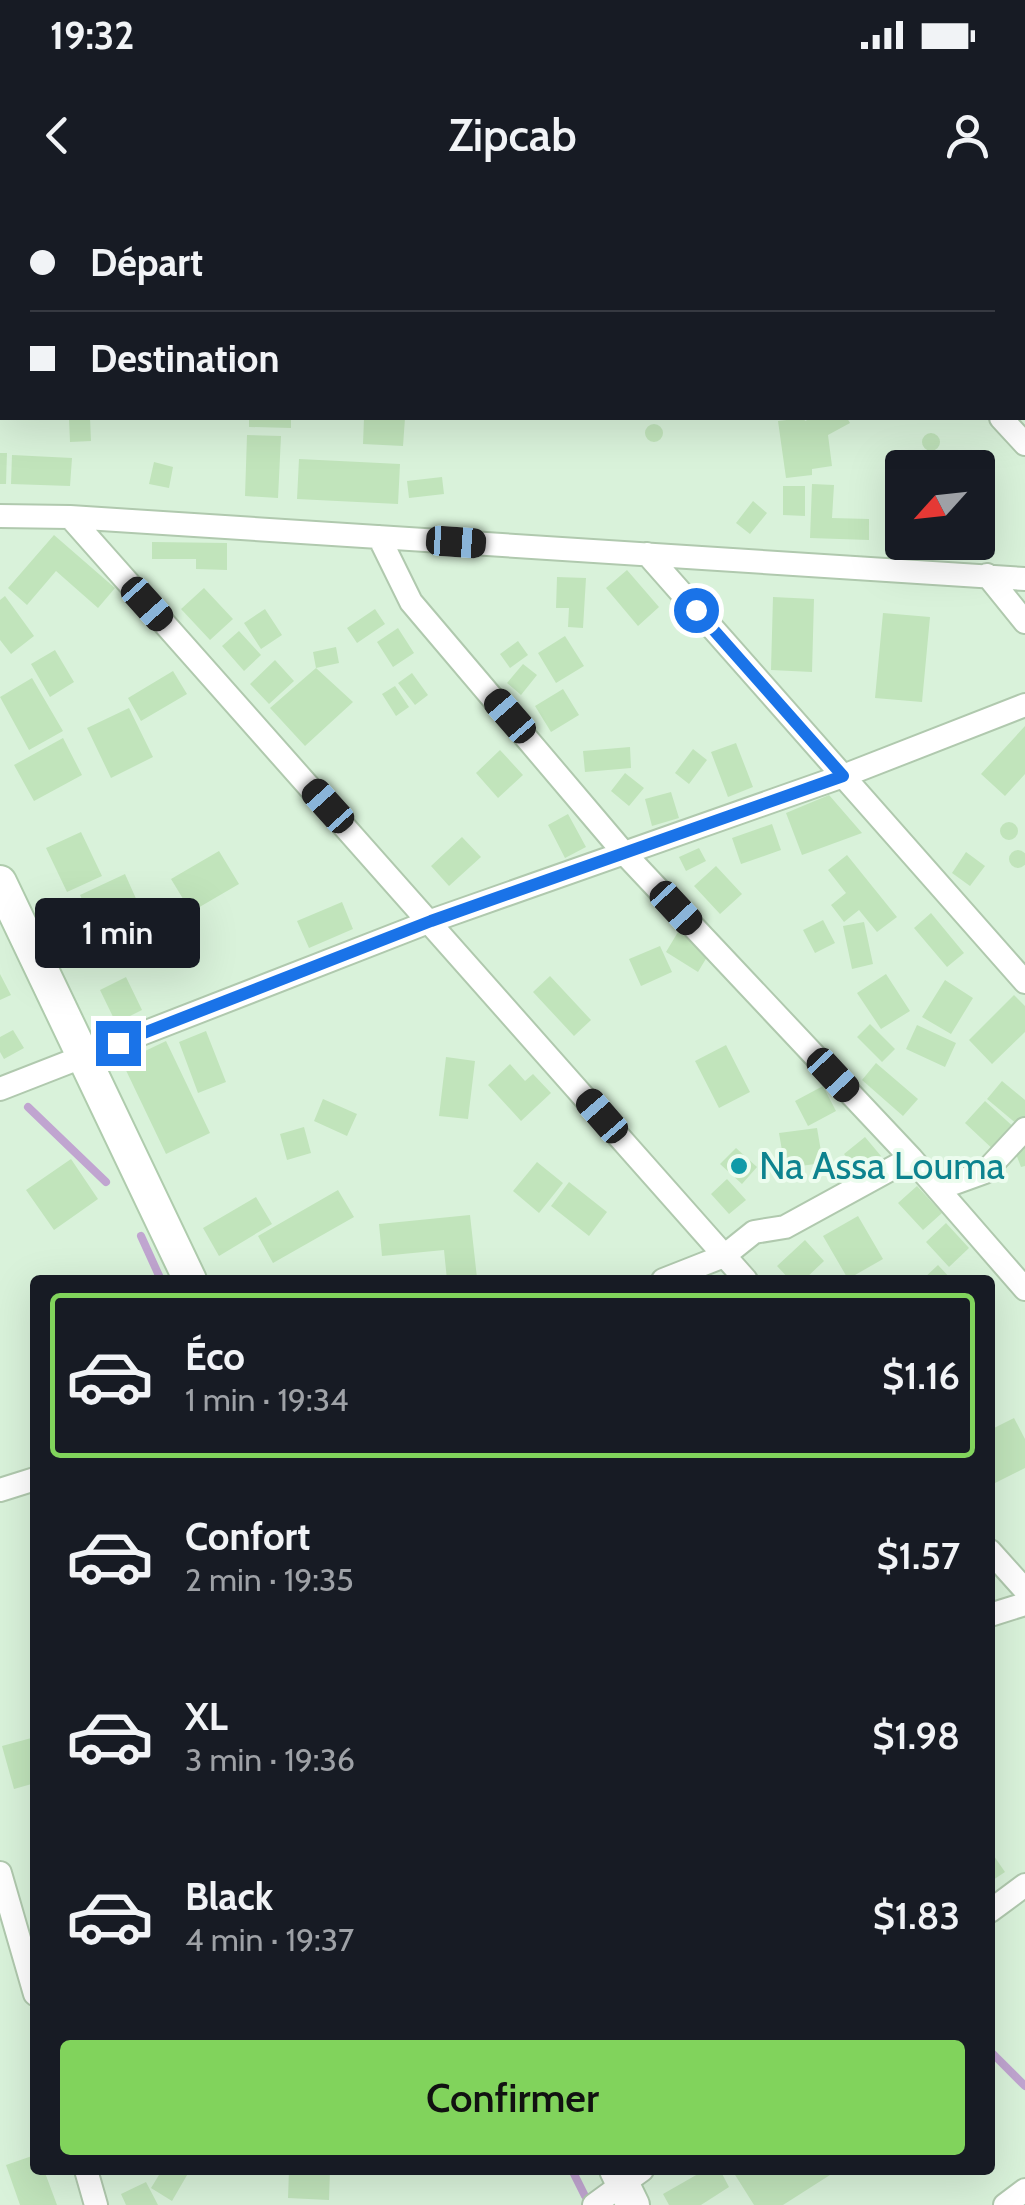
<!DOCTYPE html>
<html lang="fr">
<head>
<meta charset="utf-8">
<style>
  :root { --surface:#171b24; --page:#20242c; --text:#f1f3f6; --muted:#9ea1a6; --line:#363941; --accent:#81d35c }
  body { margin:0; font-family:Cabin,sans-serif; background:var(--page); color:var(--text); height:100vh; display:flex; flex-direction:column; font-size:38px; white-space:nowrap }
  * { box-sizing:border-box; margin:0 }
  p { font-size:32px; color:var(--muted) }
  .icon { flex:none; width:55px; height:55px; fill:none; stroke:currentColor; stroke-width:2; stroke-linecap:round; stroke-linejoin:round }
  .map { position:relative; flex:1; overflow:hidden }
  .side { position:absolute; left:30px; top:1075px; width:965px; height:900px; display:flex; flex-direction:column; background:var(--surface); border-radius:10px; box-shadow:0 10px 40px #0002 }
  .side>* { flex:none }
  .hud { position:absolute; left:0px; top:0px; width:1025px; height:220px; box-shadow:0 10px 40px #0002; display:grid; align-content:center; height:220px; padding:0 30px; background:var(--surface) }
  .needle { width:65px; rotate:243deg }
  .controls { position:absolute; left:885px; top:250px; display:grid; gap:20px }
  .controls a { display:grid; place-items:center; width:110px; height:110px; border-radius:10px; background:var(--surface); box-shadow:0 10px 40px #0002; font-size:50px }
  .end { position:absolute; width:45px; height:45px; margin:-22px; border:12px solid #1a73e8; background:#fff; box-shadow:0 0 0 5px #fff }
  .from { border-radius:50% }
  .bubble { position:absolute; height:70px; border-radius:10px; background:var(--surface); box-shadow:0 10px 40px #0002; font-size:32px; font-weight:600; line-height:70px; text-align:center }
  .car { position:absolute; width:30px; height:60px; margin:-30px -15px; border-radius:12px; box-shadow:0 0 8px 2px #0007; background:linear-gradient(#222 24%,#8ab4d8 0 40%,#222 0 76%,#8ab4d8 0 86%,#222 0) }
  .hud b { display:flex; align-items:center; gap:35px; height:95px; font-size:38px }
  .hud b+b { border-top:2px solid var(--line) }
  .hud i { width:25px; height:25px; background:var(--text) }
  ul { padding:18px 0 0; list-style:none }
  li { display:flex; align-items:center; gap:30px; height:165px; margin:0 20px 15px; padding:0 10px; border:5px solid transparent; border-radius:10px }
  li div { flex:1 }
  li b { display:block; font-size:38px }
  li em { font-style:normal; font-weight:600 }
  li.current { border-color:var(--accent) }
  li>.icon { width:90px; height:90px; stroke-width:1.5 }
  .action { display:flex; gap:20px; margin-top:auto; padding:20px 30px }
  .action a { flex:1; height:115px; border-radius:10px; background:var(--accent); color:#111; font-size:40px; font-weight:600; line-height:115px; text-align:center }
  .status { display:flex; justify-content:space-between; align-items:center; height:70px; padding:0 50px; background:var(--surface); direction:ltr }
  .status svg { height:28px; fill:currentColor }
  header { display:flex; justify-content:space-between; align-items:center; height:130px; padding:0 30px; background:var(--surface); font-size:45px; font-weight:600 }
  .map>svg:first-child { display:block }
  .residential { fill:#d9f2da; fill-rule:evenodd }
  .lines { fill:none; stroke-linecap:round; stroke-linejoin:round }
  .stream { stroke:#c0a5d0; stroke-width:8 }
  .building { fill:#c1e4bb }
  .street-casing { stroke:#b0c9ae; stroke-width:26 }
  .secondary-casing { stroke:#afccad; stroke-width:36 }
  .street { stroke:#fff; stroke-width:22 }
  .secondary { stroke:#fff; stroke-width:32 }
  .route { stroke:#1a73e8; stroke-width:12 }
  .culture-dot { fill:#0f9aa8; stroke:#ecfcee; stroke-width:4 }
  .labels { text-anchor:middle; stroke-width:8; stroke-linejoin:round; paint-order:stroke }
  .culture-label { font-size:38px; fill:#0d838f; stroke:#ecfcee; text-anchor:start }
</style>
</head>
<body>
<div class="status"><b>19:32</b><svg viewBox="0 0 49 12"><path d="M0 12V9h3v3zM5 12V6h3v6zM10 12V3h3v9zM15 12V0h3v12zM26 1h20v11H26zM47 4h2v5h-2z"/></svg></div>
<header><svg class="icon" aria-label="back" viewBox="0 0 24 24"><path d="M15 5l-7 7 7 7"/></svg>Zipcab<svg class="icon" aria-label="person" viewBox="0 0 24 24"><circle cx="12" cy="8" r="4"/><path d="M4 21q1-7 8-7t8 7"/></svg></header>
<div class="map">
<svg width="1025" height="2005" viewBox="0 0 1025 2005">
  <rect width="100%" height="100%" fill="#e7f9e8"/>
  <path class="residential" d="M 0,0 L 1025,0 L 1025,2005 L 0,2005 ZM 2,2 L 1022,2 L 1022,218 L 2,218 ZM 902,268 L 978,268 L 978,342 L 902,342 ZM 35,1080 L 990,1080 L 990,1970 L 35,1970 Z"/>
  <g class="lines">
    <path class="stream" d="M 28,907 L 106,982
      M 141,1036 L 161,1080
      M 990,1851 L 1025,1886
      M 572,1970 L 585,1996"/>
  </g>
  <path class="building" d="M 69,218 L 90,218 L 91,241 L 70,242 Z
    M 249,218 L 291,218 L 291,228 L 249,227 Z
    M 364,218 L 405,218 L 403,246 L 363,244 Z
    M 804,218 L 805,221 L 812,218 L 847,218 L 850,223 L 828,235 L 832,266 L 812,269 L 812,275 L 786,278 L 778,221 Z
    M645 233a9 9 0 1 1 18 0a9 9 0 1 1-18 0Z
    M922 242a9 9 0 1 1 18 0a9 9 0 1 1-18 0Z
    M 247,235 L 281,236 L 278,298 L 245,296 Z
    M 0,253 L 7,253 L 6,284 L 0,284 Z
    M 12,255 L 72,258 L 70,286 L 11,284 Z
    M 299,259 L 400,264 L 398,304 L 297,299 Z
    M 154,262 L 173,267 L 169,288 L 149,284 Z
    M 442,277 L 444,294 L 409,298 L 407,281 Z
    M 812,284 L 834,285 L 832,318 L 869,319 L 869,340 L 810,338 Z
    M 783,286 L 805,286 L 805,316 L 783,315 Z
    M 902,297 L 902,322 L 890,306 Z
    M 753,301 L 767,313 L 750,334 L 736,323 Z
    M 54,335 L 115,388 L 98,408 L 56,371 L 27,405 L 8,388 Z
    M 152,342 L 227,343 L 227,370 L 196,369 L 196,359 L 152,359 Z
    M 627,370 L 659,407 L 638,426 L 606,388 Z
    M 557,377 L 586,378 L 583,428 L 568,427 L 569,408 L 556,408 Z
    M 204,388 L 233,419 L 210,440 L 181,409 Z
    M 5,396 L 34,436 L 11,454 L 0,440 L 0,400 Z
    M 773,397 L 814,399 L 812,472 L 771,470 Z
    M 265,409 L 282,435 L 261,449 L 244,423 Z
    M 375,409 L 385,424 L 357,443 L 347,428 Z
    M 883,413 L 930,417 L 922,502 L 875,498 Z
    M 398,428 L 414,453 L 393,467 L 377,442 Z
    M 239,431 L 261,455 L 244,471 L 222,446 Z
    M 565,436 L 584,466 L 556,483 L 538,453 Z
    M 518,441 L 528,455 L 510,468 L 500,454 Z
    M 336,447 L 339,463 L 316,468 L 353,502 L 305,546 L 270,508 L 316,468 L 313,452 Z
    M 55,450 L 74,482 L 50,497 L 31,464 Z
    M 275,460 L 294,481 L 269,504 L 250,484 Z
    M 523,464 L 537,475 L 521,495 L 507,483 Z
    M 173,471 L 187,494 L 141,521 L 128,498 Z
    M 412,473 L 428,495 L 415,505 L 398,483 Z
    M 32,478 L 63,531 L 29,550 L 0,497 Z
    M 395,486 L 409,507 L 396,516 L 382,494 Z
    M 563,489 L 579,515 L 551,532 L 535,506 Z
    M 129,508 L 153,557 L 111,578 L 87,528 Z
    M 1025,526 L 1025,574 L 1005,596 L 981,574 Z
    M 63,538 L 82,575 L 34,601 L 14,565 Z
    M 736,543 L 753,587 L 728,597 L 711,552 Z
    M 630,547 L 631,568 L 585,572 L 583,551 Z
    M 693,549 L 707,560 L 689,584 L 675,573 Z
    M 500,550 L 523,575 L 498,598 L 476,573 Z
    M 625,573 L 644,588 L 629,606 L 611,591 Z
    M 671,592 L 679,618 L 652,626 L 645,599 Z
    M 829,595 L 862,633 L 802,655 L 786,613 Z
    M 568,614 L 586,647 L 565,658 L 548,625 Z
    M1000 631a9 9 0 1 1 18 0a9 9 0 1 1-18 0Z
    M 772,624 L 781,650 L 741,664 L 732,638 Z
    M 81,632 L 102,676 L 67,692 L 46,648 Z
    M 462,637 L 481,657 L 449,686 L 431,666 Z
    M 699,648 L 706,661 L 686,671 L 679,657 Z
    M1009 659a9 9 0 1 1 18 0a9 9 0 1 1-18 0Z
    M 219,651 L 239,684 L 191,712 L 171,679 Z
    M 966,652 L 985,666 L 970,686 L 952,673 Z
    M 847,655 L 897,717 L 877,732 L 859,710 L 844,722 L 831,705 L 846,693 L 828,670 Z
    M 716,666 L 742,694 L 720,714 L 694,686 Z
    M 125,674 L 146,721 L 102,742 L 80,695 Z
    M 342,702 L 353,729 L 309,748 L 297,721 Z
    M 931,713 L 964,753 L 947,767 L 914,728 Z
    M 823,720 L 835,743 L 815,753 L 803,730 Z
    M 864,722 L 873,764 L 852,769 L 843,726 Z
    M 678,732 L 710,752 L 698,772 L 666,752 Z
    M 660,746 L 672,772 L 641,786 L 629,759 Z
    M 0,774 L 11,795 L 0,800 Z
    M 886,774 L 910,811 L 881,829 L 857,793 Z
    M 550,776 L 591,820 L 574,836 L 533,792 Z
    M 126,777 L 142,810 L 116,823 L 100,790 Z
    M 945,780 L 973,798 L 951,834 L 922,817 Z
    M 1014,795 L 1025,806 L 1025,832 L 992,864 L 969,840 Z
    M 870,824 L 895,849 L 882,862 L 857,837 Z
    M 917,825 L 956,843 L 945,867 L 906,849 Z
    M 13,830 L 24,848 L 4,859 L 0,852 L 0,837 Z
    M 206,831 L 226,882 L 198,893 L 179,842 Z
    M 166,841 L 210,933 L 166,954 L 122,862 Z
    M 726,845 L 750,892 L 719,908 L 695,861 Z
    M 446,857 L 475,861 L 468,919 L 439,916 Z
    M 876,863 L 918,899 L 903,916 L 862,880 Z
    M 510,864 L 525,881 L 533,874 L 551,893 L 521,921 L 488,885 Z
    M 1002,881 L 1025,900 L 1025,917 L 1018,925 L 987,899 Z
    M 823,886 L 836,911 L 808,926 L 795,901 Z
    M 323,899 L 357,914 L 347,936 L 314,921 Z
    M 985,901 L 1017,930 L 997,953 L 965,923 Z
    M 304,927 L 311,953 L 287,960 L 280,934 Z
    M 817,928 L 823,963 L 785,968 L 779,933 Z
    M 865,937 L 881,956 L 860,973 L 844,954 Z
    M 1025,941 L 1025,966 L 1021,967 L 1013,946 Z
    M 736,948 L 757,967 L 742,984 L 720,964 Z
    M 71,959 L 98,999 L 54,1030 L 26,990 Z
    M 537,962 L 563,983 L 539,1013 L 513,991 Z
    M 727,979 L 746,1000 L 729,1014 L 711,994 Z
    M 569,982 L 607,1012 L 589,1036 L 551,1006 Z
    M 917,986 L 942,1013 L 923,1030 L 898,1003 Z
    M 338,990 L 354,1017 L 273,1063 L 258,1036 Z
    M 256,997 L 272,1024 L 219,1056 L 203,1028 Z
    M 470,1015 L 477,1078 L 447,1080 L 444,1050 L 382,1056 L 379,1024 Z
    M 858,1016 L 883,1059 L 848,1079 L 823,1036 Z
    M 946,1023 L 969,1048 L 949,1067 L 926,1042 Z
    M 805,1040 L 824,1061 L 804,1080 L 790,1080 L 777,1066 Z
    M 938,1065 L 952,1080 L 922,1080 Z
    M 1014,1218 L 1025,1239 L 1025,1268 L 991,1285 L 990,1230 Z
    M 35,1537 L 35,1583 L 14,1589 L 2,1546 Z
    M 994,1656 L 1005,1672 L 990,1682 L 990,1659 Z
    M 35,1955 L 35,1970 L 44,1970 L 57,2005 L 20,2005 L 6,1965 Z
    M 162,1970 L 190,1970 L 172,2001 L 151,1988 Z
    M 289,1970 L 330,1970 L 329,2000 L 288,1998 Z
    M 705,1970 L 720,1970 L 729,1987 L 701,2005 L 669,2005 L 663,1994 Z
    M 732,1970 L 827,1970 L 830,1975 L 783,2005 L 754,2005 Z
    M 146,1982 L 158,2005 L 126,2005 L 121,1994 Z"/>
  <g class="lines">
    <defs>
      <path id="street" d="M 644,0 L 650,2
        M 1022,45 L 1025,41
        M 1001,218 L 1025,244
        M 0,316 L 70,317 L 1025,379
        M 70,317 L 746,1080
        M 379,337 L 411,402 L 624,653 L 911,958 L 1025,1089
        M 647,354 L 1025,782
        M 987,375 L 1025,422
        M 0,889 L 431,721 L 843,576 L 1025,505
        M 938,989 L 985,972 L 1025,929
        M 663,1080 L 724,1056 L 754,1032 L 785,1027 L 911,958
        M 0,1290 L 35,1279
        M 990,1351 L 1025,1390
        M 990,1415 L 1025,1404
        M 0,1673 L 35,1794
        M 990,1711 L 1025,1685
        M 86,1970 L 96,2005
        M 594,2005 L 642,1970
        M 1005,2005 L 1025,1990"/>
      <path id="secondary" d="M 0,682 L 190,1080
        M 616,1970 L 633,2005"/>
    </defs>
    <use href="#street" class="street-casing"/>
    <use href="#secondary" class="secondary-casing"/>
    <use href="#street" class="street"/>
    <use href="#secondary" class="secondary"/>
  </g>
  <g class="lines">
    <path class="route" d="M 118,843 L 431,721 L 843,576 L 696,410"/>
  </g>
  <circle class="culture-dot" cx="739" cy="966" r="10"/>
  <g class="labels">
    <g class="culture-label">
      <text x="759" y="979">Na Assa Louma</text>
    </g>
  </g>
</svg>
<div class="controls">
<a><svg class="needle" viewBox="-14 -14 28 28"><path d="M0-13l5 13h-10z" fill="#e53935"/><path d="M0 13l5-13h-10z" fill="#9ea1a6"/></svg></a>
</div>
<i class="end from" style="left:696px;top:410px"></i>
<i class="end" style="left:118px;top:843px"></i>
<div class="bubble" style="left:35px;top:698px;width:165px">1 min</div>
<i class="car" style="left:456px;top:342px;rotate:94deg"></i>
<i class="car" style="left:147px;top:404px;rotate:138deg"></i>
<i class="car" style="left:510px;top:516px;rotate:319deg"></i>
<i class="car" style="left:328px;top:606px;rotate:318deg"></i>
<i class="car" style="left:676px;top:708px;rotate:137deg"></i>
<i class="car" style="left:833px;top:875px;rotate:137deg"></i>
<i class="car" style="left:602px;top:916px;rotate:319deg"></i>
<div class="hud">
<b><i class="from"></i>Départ</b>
<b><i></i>Destination</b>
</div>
<section class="side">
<ul>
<li class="current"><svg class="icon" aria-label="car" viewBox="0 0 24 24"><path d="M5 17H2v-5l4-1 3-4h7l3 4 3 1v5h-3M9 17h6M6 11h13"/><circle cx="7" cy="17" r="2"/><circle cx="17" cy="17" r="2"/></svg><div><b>Éco</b><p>1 min · 19:34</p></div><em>$1.16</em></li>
<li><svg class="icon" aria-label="car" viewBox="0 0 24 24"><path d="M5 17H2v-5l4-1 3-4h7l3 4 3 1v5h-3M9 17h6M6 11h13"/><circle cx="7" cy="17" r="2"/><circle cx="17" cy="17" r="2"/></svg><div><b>Confort</b><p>2 min · 19:35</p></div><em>$1.57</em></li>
<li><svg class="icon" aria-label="car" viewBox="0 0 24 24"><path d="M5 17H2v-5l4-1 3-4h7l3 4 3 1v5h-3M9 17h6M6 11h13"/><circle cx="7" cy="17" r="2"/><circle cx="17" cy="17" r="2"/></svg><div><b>XL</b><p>3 min · 19:36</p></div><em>$1.98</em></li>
<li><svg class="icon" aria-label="car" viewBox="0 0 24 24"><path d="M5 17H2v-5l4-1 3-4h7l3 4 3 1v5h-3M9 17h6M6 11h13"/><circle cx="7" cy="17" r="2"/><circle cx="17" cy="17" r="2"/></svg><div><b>Black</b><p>4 min · 19:37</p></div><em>$1.83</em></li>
</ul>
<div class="action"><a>Confirmer</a></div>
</section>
</div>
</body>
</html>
